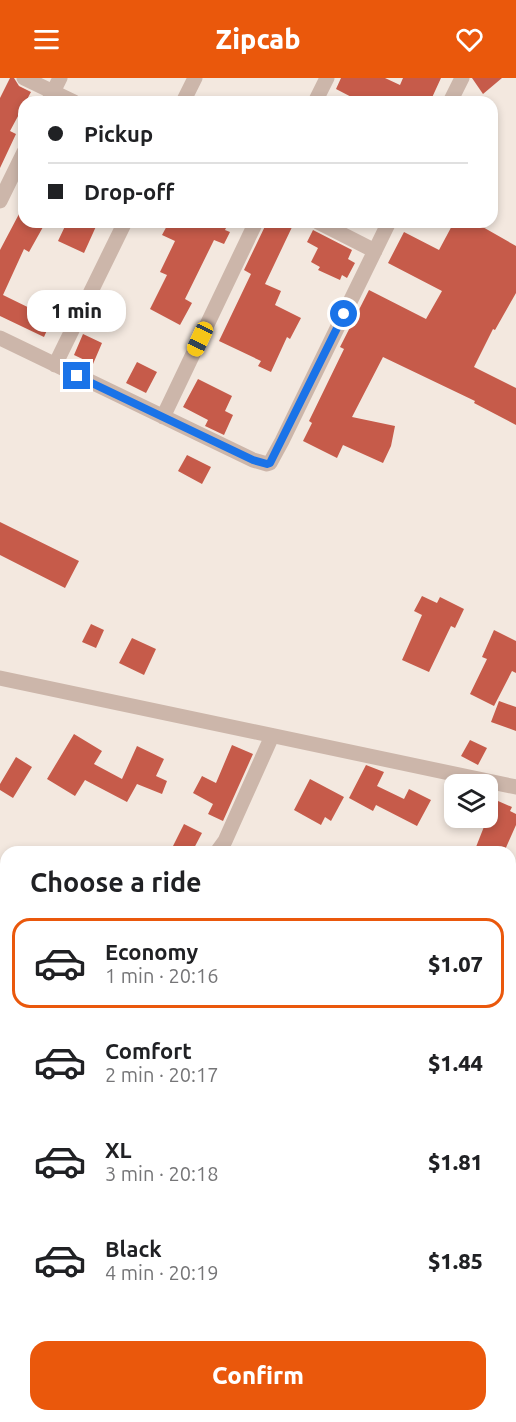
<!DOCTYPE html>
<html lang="en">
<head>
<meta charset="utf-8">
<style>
  :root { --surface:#fff; --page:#f2f2f2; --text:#202124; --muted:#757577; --line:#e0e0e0; --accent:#ea580c }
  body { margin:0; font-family:Ubuntu,sans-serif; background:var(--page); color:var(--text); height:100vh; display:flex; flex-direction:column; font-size:22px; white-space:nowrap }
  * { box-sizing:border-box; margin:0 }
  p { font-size:20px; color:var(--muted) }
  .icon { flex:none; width:33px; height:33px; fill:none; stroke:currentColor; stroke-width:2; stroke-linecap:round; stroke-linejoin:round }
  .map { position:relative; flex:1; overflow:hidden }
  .drawer { position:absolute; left:0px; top:768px; width:516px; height:576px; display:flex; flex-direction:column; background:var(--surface); border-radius:18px 18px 0 0; box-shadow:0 3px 9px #0003 }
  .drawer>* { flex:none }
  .hud { position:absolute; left:18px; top:18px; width:480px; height:132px; border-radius:18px; box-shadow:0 3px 9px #0003; display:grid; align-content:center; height:132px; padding:0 30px; background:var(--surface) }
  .tools { position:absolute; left:444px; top:696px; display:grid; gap:12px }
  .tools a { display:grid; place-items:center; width:54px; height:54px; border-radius:12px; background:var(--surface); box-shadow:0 3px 9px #0003; font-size:30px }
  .end { position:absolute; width:27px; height:27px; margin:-14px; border:8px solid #1a73e8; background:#fff; box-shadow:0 0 0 3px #fff }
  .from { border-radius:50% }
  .bubble { position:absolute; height:42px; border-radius:18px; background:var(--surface); box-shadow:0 3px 9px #0003; font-size:20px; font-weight:800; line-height:42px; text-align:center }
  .car { position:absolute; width:18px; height:36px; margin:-18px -9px; border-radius:8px; box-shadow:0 0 4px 2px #0007; background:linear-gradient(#f5c518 24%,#345 0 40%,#f5c518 0 76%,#345 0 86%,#f5c518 0) }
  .hud b { display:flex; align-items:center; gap:21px; height:57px; font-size:22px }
  .hud b+b { border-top:2px solid var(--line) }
  .hud i { width:15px; height:15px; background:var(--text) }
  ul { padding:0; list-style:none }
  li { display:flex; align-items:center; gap:18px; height:90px; margin:0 12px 9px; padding:0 18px; border:3px solid transparent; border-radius:18px }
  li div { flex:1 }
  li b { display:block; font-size:22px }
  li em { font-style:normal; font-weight:800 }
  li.current { border-color:var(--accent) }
  li>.icon { width:54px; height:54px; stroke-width:1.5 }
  h2 { padding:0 30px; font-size:27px; line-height:72px }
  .action { display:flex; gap:12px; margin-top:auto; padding:12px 30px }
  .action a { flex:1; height:69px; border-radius:18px; background:var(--accent); color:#fff; font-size:24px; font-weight:800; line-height:69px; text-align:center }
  header { display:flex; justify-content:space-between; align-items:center; height:78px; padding:0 30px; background:var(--accent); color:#fff; font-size:27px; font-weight:800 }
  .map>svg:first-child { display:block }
  .building { fill:#c65b4a }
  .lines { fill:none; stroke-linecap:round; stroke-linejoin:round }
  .minor { stroke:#ccb6aa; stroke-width:15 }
  .tertiary { stroke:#ccb6aa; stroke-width:15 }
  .route { stroke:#1a73e8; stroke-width:8 }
</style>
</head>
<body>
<header><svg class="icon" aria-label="menu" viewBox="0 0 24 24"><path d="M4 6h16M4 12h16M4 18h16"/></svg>Zipcab<svg class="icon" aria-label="heart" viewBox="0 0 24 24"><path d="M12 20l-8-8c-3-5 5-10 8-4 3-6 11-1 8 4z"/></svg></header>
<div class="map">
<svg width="516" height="1344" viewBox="0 0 516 1344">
  <rect width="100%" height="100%" fill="#f3e8df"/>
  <path class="building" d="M 10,0 L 14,0 L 19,8 L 31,14 L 10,53 L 16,56 L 0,90 L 0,20 Z
    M 341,0 L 385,0 L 400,7 L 403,0 L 441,0 L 430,24 L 361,24 L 336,11 Z
    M 472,0 L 502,0 L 483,16 Z
    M 19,136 L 24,139 L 24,144 L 33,144 L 43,149 L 29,174 L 24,171 L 3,217 L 52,241 L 44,259 L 0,238 L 0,172 Z
    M 67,144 L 98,144 L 84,175 L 58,163 Z
    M 169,144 L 229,144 L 225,152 L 230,154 L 224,166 L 214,162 L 185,221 L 192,225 L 180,247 L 150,231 L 167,197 L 160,194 L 175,163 L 162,157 Z
    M 267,144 L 285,144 L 293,147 L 265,206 L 281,213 L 275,227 L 301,240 L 290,261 L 287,259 L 271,294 L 258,288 L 261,283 L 219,263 L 251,196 L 244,192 Z
    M 454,144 L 474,144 L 516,168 L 516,215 L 495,252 L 493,251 L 474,289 L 516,310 L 516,347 L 474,325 L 475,323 L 383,279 L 352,339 L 395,348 L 391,368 L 383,385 L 343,367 L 337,380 L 303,363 L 312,345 L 309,343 L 344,271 L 340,269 L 369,212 L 426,241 L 442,213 L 388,185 L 404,154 L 439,172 Z
    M 313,152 L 352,172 L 348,181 L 355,185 L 347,200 L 342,197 L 340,202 L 318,192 L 320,189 L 311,184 L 318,170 L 307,164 Z
    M 83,256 L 102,265 L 93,286 L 74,277 Z
    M 137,284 L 157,294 L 146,315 L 126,305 Z
    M 198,301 L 232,318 L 225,333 L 233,337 L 224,357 L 205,348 L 208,342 L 183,329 Z
    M 187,377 L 211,389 L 202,406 L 178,393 Z
    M 0,444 L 79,483 L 65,510 L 0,477 Z
    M 422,518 L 437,525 L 440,519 L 464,531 L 455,550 L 451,548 L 429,594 L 402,582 L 422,537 L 414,533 Z
    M 91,546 L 104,552 L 96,570 L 82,564 Z
    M 494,552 L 516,563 L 516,595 L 512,593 L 494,628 L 470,616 L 487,581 L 482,579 Z
    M 132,560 L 156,571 L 144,597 L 119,585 Z
    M 499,623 L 516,629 L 516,653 L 491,644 Z
    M 74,656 L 102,673 L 94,686 L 122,701 L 137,668 L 164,681 L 156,698 L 167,703 L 162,716 L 137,706 L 127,724 L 85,702 L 75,718 L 47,701 Z
    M 470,662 L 487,670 L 478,687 L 461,678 Z
    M 232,667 L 253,676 L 223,743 L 208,736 L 213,726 L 193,715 L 202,698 L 216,705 Z
    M 16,679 L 32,689 L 13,720 L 0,712 L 0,706 Z
    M 366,687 L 384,694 L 377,708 L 404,721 L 409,711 L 431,722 L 417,748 L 376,727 L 373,733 L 349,720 Z
    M 310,701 L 344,719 L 331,743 L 325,739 L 321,747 L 294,732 Z
    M 498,723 L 512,729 L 510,733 L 516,736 L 516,747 L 504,774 L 474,774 L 489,736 L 491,738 Z
    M 184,746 L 202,755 L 192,774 L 170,774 Z"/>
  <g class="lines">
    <path class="minor" d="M 24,0 L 74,24
      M 48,24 L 60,0
      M 183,24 L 195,0
      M 315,24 L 327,0
      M 450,24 L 462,0
      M 0,123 L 24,74
      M 318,144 L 375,173
      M 0,260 L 253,382 L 267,386 L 270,385 L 282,363 L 389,144
      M 55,287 L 125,144
      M 163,339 L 256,144
      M 217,774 L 225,763 L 272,658
      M 510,975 L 516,977
      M 0,1049 L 6,1051
      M 510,1211 L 516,1212
      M 4,1344 L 6,1338
      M 309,1344 L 311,1338"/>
    <path class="tertiary" d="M 0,600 L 516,709"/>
  </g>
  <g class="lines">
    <path class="route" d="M 77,298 L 253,382 L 267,386 L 270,385 L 344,236"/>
  </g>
</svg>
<div class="tools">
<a><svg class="icon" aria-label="layers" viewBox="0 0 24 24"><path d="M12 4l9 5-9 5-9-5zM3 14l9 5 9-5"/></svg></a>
</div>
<i class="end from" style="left:344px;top:236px"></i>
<i class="end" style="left:77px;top:298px"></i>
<div class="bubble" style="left:27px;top:212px;width:99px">1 min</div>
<i class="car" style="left:200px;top:261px;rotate:205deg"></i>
<div class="hud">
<b><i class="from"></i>Pickup</b>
<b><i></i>Drop-off</b>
</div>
<section class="drawer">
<h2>Choose a ride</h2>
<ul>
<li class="current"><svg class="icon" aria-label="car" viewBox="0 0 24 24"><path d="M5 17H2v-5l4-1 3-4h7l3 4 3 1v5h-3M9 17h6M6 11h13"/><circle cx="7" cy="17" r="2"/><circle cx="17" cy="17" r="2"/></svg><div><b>Economy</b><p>1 min · 20:16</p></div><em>$1.07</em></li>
<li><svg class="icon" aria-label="car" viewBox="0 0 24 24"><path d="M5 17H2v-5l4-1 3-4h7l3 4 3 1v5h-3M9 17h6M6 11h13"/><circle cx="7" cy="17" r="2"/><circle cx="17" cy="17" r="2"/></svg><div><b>Comfort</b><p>2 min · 20:17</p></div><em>$1.44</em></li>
<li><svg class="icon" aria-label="car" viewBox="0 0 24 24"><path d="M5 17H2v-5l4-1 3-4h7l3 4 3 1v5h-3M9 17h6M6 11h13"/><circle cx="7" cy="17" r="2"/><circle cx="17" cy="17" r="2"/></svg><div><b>XL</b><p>3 min · 20:18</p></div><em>$1.81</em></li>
<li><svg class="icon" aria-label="car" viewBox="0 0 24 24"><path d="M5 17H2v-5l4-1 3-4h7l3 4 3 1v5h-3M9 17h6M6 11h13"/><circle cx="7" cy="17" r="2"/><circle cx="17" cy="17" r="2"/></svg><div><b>Black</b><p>4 min · 20:19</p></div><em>$1.85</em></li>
</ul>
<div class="action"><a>Confirm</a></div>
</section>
</div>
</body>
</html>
